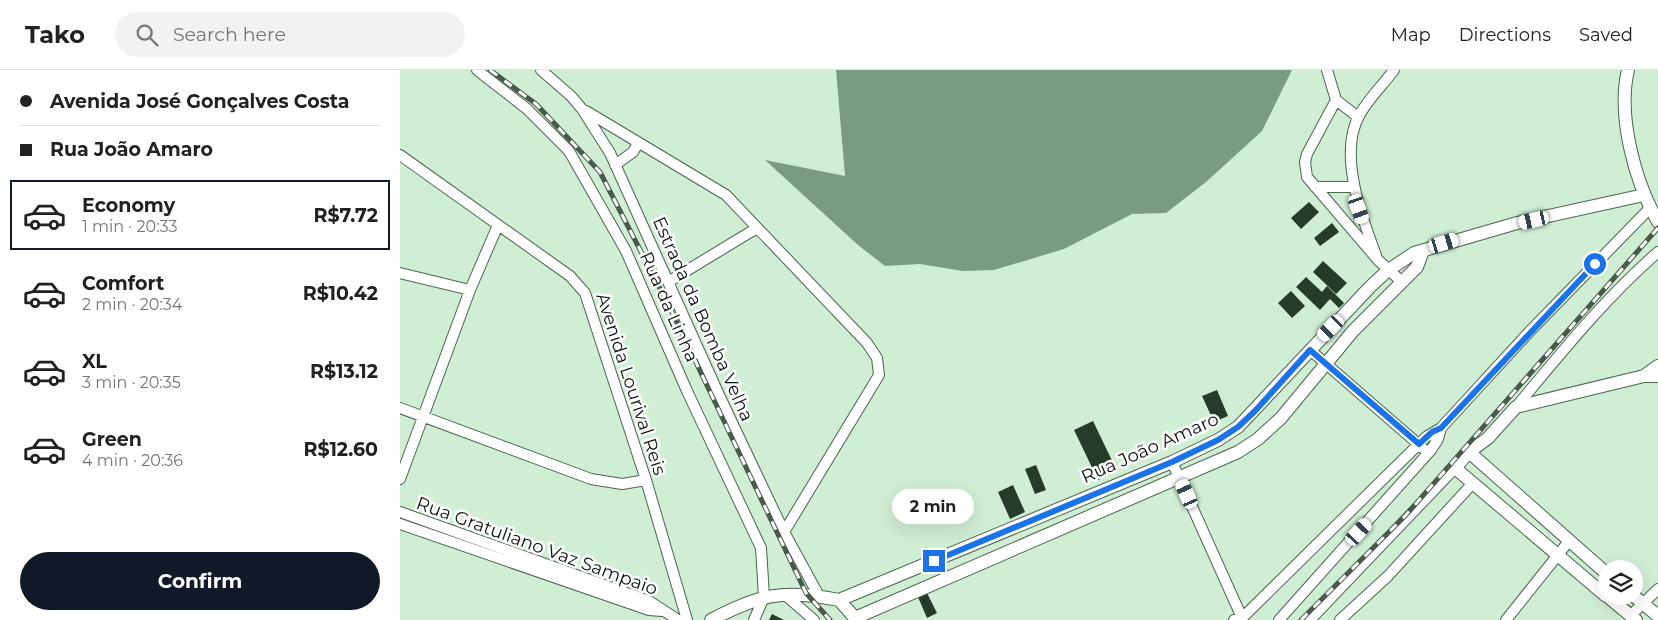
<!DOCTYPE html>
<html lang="en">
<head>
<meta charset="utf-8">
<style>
  :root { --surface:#fff; --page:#f2f2f2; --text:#202124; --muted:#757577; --line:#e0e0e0; --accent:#111827 }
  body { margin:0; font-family:Montserrat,sans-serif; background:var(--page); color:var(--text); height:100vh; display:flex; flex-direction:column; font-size:19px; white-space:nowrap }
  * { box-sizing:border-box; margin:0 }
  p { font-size:16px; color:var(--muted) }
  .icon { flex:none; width:28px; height:28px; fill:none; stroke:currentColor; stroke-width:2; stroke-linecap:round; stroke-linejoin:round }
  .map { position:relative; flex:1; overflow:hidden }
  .panel { display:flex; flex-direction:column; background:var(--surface); width:400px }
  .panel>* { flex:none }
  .guide { display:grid; align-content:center; height:110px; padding:0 20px; background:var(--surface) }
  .buttons { position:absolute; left:1198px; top:490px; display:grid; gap:10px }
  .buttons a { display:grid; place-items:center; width:45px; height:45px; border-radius:50%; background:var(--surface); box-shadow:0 5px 20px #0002; font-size:25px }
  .end { position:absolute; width:22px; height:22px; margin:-11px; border:6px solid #1a73e8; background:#fff; box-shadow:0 0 0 2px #fff }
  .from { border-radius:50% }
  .bubble { position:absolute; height:35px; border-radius:18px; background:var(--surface); box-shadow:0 5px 20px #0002; font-size:16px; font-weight:700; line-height:35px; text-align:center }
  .car { position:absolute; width:15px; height:30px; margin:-15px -8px; border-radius:6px; box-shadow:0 0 4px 1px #0007; background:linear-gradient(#fff 24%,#345 0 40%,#fff 0 76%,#345 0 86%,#fff 0) }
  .guide b { display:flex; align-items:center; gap:18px; height:48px; font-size:19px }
  .guide b+b { border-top:1px solid var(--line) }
  .guide i { width:12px; height:12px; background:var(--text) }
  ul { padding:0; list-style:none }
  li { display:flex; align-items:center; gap:15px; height:70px; margin:0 10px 8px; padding:0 10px; border:2px solid transparent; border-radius:0px }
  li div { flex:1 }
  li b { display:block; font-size:19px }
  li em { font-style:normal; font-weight:700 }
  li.active { border-color:var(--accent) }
  li>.icon { width:45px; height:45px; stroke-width:1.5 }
  .cta { display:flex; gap:10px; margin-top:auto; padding:10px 20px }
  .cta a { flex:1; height:58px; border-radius:30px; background:var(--accent); color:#fff; font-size:20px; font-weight:700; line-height:58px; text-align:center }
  header { display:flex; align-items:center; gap:30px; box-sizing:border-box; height:70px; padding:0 25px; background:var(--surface); border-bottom:1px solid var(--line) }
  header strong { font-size:24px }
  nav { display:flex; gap:28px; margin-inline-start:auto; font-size:18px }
  .search { width:350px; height:45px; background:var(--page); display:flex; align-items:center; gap:12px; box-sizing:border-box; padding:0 18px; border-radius:28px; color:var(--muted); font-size:19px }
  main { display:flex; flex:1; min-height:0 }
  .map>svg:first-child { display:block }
  .water { fill:#7a9b7f }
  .building { fill:#243c28 }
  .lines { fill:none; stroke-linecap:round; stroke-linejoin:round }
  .minor-casing { stroke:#4a644e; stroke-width:12 }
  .tertiary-casing { stroke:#4a644e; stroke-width:14 }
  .minor { stroke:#fff; stroke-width:10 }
  .tertiary { stroke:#fff; stroke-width:12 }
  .rail-casing { stroke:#495a4b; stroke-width:5 }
  .rail { stroke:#fff; stroke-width:3; stroke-dasharray:9; stroke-linecap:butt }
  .route { stroke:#1a73e8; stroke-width:6 }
  .labels { text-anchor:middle; stroke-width:5; stroke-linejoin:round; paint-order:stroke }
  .street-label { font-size:18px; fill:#0a150c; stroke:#fff }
</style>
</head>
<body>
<header>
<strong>Tako</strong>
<div class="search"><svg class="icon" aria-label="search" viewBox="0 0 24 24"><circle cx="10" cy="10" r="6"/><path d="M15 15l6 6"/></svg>Search here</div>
<nav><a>Map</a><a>Directions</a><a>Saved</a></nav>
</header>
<main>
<section class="panel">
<div class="guide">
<b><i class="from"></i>Avenida José Gonçalves Costa</b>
<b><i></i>Rua João Amaro</b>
</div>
<ul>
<li class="active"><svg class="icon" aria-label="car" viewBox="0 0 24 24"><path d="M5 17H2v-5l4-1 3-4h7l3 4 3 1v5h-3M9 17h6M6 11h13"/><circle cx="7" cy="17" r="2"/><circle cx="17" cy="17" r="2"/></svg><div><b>Economy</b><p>1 min · 20:33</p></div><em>R$7.72</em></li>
<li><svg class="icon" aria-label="car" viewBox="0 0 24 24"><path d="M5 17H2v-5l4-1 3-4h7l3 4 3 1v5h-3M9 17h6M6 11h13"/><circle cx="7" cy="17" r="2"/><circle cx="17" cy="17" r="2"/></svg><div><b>Comfort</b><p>2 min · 20:34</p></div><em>R$10.42</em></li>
<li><svg class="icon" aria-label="car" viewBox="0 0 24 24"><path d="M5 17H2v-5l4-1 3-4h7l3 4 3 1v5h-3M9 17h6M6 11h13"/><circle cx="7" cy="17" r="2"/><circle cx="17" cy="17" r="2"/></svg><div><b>XL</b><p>3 min · 20:35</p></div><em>R$13.12</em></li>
<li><svg class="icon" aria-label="car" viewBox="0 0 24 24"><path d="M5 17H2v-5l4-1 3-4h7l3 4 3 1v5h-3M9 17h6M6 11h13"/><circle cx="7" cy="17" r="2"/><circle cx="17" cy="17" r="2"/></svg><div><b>Green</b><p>4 min · 20:36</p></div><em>R$12.60</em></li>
</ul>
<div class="cta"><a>Confirm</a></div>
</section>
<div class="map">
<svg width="1258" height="550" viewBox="0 0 1258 550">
  <rect width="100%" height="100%" fill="#d0eed4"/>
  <path class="water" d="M 436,0 L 892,0 L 862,61 L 806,112 L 766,143 L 732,144 L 664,179 L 594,200 L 563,201 L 520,194 L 485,196 L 458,175 L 365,90 L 445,106 Z"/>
  <path class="building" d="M 909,132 L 919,142 L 901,159 L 891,148 Z
    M 932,153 L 939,162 L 920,176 L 914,168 Z
    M 923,191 L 947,213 L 936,224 L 913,202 Z
    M 906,207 L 922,222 L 927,216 L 944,233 L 939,238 L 930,229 L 920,240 L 896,217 Z
    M 891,221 L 905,236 L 892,248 L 878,233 Z
    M 817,320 L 828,346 L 814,352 L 802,326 Z
    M 693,351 L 717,401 L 698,410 L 674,360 Z
    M 636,395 L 646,420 L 635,424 L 625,399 Z
    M 613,415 L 625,442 L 610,449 L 598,422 Z
    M 527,523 L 537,543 L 527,548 L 518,527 Z
    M 372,544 L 384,550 L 369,550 Z"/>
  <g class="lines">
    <defs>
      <path id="minor" d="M 77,0 L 127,39 L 169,81 L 226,181 L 287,321 L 361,478 L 364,527 L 354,550
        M 141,0 L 171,26 L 182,39 L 210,83 L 320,327 L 384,462 L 419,526
        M 927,0 L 936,30 L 958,47
        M 936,30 L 907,84 L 905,92 L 907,107 L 978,190 L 1002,212
        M 186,41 L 326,125 L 467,273 L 477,288 L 479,305 L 384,462
        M 0,85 L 170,206 L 185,223 L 246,410 L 287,550
        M 215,95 L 233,82 L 238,73
        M 915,117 L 954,117
        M 976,185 C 962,148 938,84 959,46 C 967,30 983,15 994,0
        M 0,203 L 70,220
        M 268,212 L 357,158
        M 910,280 L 1024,379
        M 1116,337 C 1161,283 1205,228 1258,182
        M 0,338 L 191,409 L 222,414 L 246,410
        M 772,392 L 843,550
        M 0,409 L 70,220 L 98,155
        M 0,442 L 249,531 L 278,550
        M 0,454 L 249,540 L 262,541
        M 384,524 L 414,550
        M 1230,546 L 1258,519
        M 834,550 L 842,548 L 1026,367 L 1041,358 L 1131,260 L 1250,138
        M 879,550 L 1031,380 L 1038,369 L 1041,358
        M 910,550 L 1055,398
        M 940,550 L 988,506 L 1073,413
        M 1106,550 L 1169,471"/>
      <path id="tertiary" d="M 1228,0 C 1217,46 1235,112 1258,152
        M 1244,306 L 1258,296
        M 1069,382 L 1206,503
        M 1206,526 L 1055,398 L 1069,382 L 1088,368 L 1116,337 L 1244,306 L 1258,306
        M 1207,526 L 1236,550
        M 1234,526 L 1258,546
        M 439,530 L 772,392 L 818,370 L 838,357 L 969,218 L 987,201 L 1014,183 L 1117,153 L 1244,125
        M 439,530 L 455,548 L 838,382 L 858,369 L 881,348 L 953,261 L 1017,197 L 1023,181
        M 311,550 C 360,524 384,519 439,530"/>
    </defs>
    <use href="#minor" class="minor-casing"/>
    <use href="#tertiary" class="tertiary-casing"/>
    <use href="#minor" class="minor"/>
    <use href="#tertiary" class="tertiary"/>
    <defs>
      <path id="rail" d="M 90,0 L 136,34 L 200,102 L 271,240 L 406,523 L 430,550
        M 901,550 L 1006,445 L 1258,158"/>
    </defs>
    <use href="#rail" class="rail-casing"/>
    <use href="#rail" class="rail"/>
  </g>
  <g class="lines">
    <path class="route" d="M 534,491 L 772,392 L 818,370 L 838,357 L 855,341 L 910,280 L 1019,374 L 1032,362 L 1041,358 L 1195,194"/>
  </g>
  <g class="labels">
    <g class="street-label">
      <text transform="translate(269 237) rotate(66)" y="6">Rua da Linha</text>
      <text transform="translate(303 249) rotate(66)" y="6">Estrada da Bomba Velha</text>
      <text transform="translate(231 314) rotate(72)" y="6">Avenida Lourival Reis</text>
      <text transform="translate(750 378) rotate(-24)" y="6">Rua João Amaro</text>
      <text transform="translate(137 476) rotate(20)" y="6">Rua Gratuliano Vaz Sampaio</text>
    </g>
  </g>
</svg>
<div class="buttons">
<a><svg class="icon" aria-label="layers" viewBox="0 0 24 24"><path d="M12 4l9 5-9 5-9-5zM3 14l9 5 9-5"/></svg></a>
</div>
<i class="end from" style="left:1195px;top:194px"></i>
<i class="end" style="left:534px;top:491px"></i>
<div class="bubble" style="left:492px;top:419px;width:82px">2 min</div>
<i class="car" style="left:959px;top:139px;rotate:160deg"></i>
<i class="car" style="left:1134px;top:150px;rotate:257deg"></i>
<i class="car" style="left:1044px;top:173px;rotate:73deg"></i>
<i class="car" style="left:931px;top:258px;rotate:224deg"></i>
<i class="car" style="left:787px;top:424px;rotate:336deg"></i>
<i class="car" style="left:959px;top:462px;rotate:42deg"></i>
</div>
</main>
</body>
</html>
